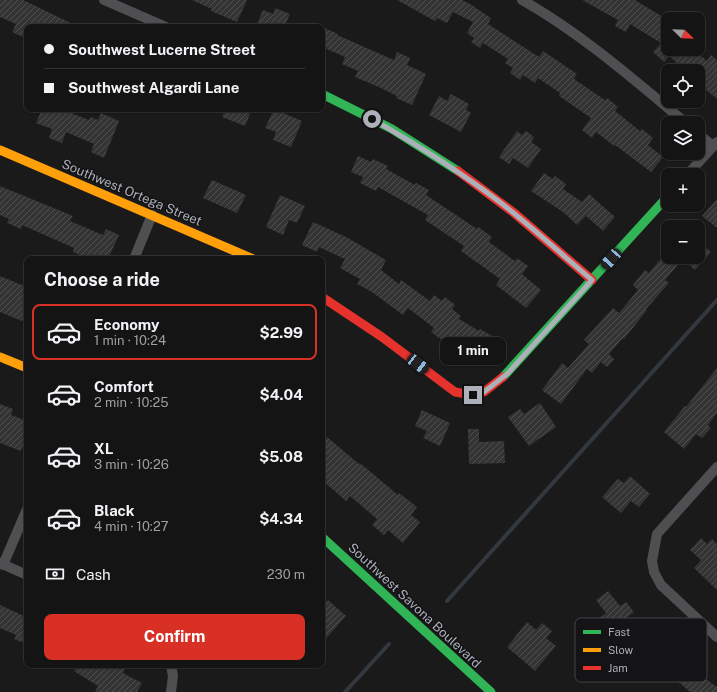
<!DOCTYPE html>
<html lang="en">
<head>
<meta charset="utf-8">
<style>
  :root { --surface:#141414; --page:#212122; --text:#f1f3f6; --muted:#9d9ea0; --line:#333334; --accent:#d93025 }
  body { margin:0; font-family:"Public Sans",sans-serif; background:var(--page); color:var(--text); height:100vh; display:flex; flex-direction:column; font-size:15px; white-space:nowrap }
  * { box-sizing:border-box; margin:0 }
  p { font-size:13px; color:var(--muted) }
  .icon { flex:none; width:22px; height:22px; fill:none; stroke:currentColor; stroke-width:2; stroke-linecap:round; stroke-linejoin:round }
  .map { position:relative; flex:1; overflow:hidden }
  .details { position:absolute; left:24px; top:256px; width:301px; height:412px; display:flex; flex-direction:column; background:var(--surface); border-radius:8px; box-shadow:0 1px 3px #0004,0 0 0 1px var(--line) }
  .details>* { flex:none }
  .banner { position:absolute; left:24px; top:24px; width:301px; height:88px; border-radius:8px; box-shadow:0 1px 3px #0004,0 0 0 1px var(--line); display:grid; align-content:center; height:88px; padding:0 20px; background:var(--surface) }
  .needle { width:26px; rotate:113deg }
  .buttons { position:absolute; left:661px; top:12px; display:grid; gap:8px }
  .buttons a { display:grid; place-items:center; width:44px; height:44px; border-radius:8px; background:var(--surface); box-shadow:0 1px 3px #0004,0 0 0 1px var(--line); font-size:20px }
  .end { position:absolute; width:18px; height:18px; margin:-9px; border:5px solid #adb0b9; background:#111; box-shadow:0 0 0 2px #111 }
  .from { border-radius:50% }
  .bubble { position:absolute; height:28px; border-radius:8px; background:var(--surface); box-shadow:0 1px 3px #0004,0 0 0 1px var(--line); font-size:13px; font-weight:700; line-height:28px; text-align:center }
  .car { position:absolute; width:12px; height:24px; margin:-12px -6px; border-radius:5px; box-shadow:0 0 3px 1px #0007; background:linear-gradient(#222 24%,#8ab4d8 0 40%,#222 0 76%,#8ab4d8 0 86%,#222 0) }
  .banner b { display:flex; align-items:center; gap:14px; height:38px; font-size:15px }
  .banner b+b { border-top:1px solid var(--line) }
  .banner i { width:10px; height:10px; background:var(--text) }
  ul { padding:0; list-style:none }
  li { display:flex; align-items:center; gap:12px; height:56px; margin:0 8px 6px; padding:0 12px; border:2px solid transparent; border-radius:8px }
  li div { flex:1 }
  li b { display:block; font-size:15px }
  li em { font-style:normal; font-weight:700 }
  li.on { border-color:var(--accent) }
  li>.icon { width:36px; height:36px; stroke-width:1.5 }
  h2 { padding:0 20px; font-size:18px; line-height:48px }
  .pay { display:flex; align-items:center; gap:10px; height:44px; padding:0 20px; font-size:15px }
  .pay p { margin-inline-start:auto }
  .button { display:flex; gap:8px; margin-top:auto; padding:8px 20px }
  .button a { flex:1; height:46px; border-radius:8px; background:var(--accent); color:#fff; font-size:16px; font-weight:700; line-height:46px; text-align:center }
  .map>svg:first-child { display:block }
  .lines { fill:none; stroke-linecap:round; stroke-linejoin:round }
  .stream { stroke:#32383e; stroke-width:4 }
  .building { fill:url(#building-hatch) }
  .street { stroke:#4f4f52; stroke-width:10 }
  .fast { stroke:#30b455; stroke-width:9 }
  .slow { stroke:#ff9f0a; stroke-width:9 }
  .jam { stroke:#e5322d; stroke-width:9 }
  .route { stroke:#adb0b9; stroke-width:5 }
  .labels { text-anchor:middle; stroke-width:3; stroke-linejoin:round; paint-order:stroke }
  .street-label { font-size:13px; fill:#adb0b9; stroke:#141416 }
  .key { fill:#141416; stroke:#424347; stroke-width:1 }
  .key-label { font-size:11px; fill:#adb0b9 }
</style>
</head>
<body>
<div class="map">
<svg width="717" height="692" viewBox="0 0 717 692">
  <defs>
    <pattern id="building-hatch" width="6" height="6" patternUnits="userSpaceOnUse"><rect width="6" height="6" fill="#343435"/><path d="M-1 1l2-2M0 6l6-6M5 7l2-2" fill="none" stroke="#4f4f50"/></pattern>
  </defs>
  <rect width="100%" height="100%" fill="#1a1a1a"/>
  <g class="lines">
    <path class="stream" d="M 447,601 L 717,300
      M 345,692 L 389,644"/>
  </g>
  <path class="building" d="M 0,0 L 23,0 L 79,27 L 27,27 L 23,37 L 12,32 L 16,24 L 0,17 Z
    M 192,0 L 247,0 L 237,22 L 211,11 L 212,9 Z
    M 397,0 L 462,0 L 470,4 L 491,18 L 488,24 L 539,57 L 543,51 L 577,74 L 574,79 L 605,100 L 607,98 L 618,107 L 615,111 L 640,131 L 642,129 L 653,138 L 648,145 L 663,157 L 651,172 L 615,145 L 614,146 L 596,132 L 592,138 L 582,130 L 591,118 L 559,96 L 560,93 L 538,78 L 535,83 L 523,75 L 520,80 L 510,73 L 513,68 L 505,63 L 508,59 L 483,43 L 480,48 L 471,42 L 474,38 L 467,33 L 473,22 L 453,12 L 447,23 L 437,18 L 435,21 Z
    M 582,0 L 635,0 L 668,20 L 668,49 L 693,49 L 707,61 L 711,55 L 717,60 L 717,99 L 698,83 L 698,71 L 686,71 L 669,56 L 664,62 L 653,52 L 661,43 L 630,24 L 626,32 L 615,26 L 618,20 Z
    M 275,8 L 290,14 L 284,27 L 256,27 L 263,10 L 273,14 Z
    M 322,27 L 338,34 L 337,35 L 394,60 L 397,52 L 410,58 L 407,65 L 426,74 L 412,105 L 396,98 L 397,96 L 381,88 L 355,77 L 358,71 L 342,64 L 345,57 L 322,47 Z
    M 451,94 L 469,104 L 466,110 L 471,113 L 461,132 L 429,115 L 439,96 L 447,101 Z
    M 42,109 L 61,109 L 89,120 L 91,117 L 98,120 L 101,113 L 119,121 L 104,158 L 91,152 L 94,144 L 66,132 L 62,143 L 49,138 L 52,129 L 36,123 Z
    M 225,109 L 252,109 L 245,126 L 222,117 Z
    M 274,109 L 302,121 L 291,147 L 273,140 L 276,132 L 265,128 Z
    M 517,131 L 522,135 L 526,131 L 534,137 L 531,142 L 541,149 L 528,168 L 513,158 L 509,164 L 499,157 Z
    M 358,156 L 371,162 L 373,159 L 388,166 L 386,169 L 415,185 L 416,183 L 429,190 L 426,195 L 477,229 L 478,227 L 492,237 L 489,242 L 515,261 L 517,258 L 528,266 L 522,274 L 541,290 L 526,308 L 496,285 L 500,279 L 461,251 L 464,246 L 425,220 L 428,215 L 378,187 L 376,191 L 360,183 L 363,177 L 351,172 Z
    M 544,173 L 553,179 L 555,176 L 566,184 L 563,189 L 582,202 L 589,194 L 615,217 L 603,231 L 586,216 L 577,225 L 563,212 L 531,191 Z
    M 212,180 L 246,195 L 237,213 L 203,198 Z
    M 0,186 L 73,216 L 70,221 L 103,235 L 106,229 L 119,235 L 108,259 L 89,259 L 73,252 L 74,248 L 22,225 L 21,229 L 7,223 L 9,219 L 0,215 Z
    M 280,195 L 305,206 L 297,223 L 289,220 L 283,235 L 266,227 Z
    M 717,199 L 717,228 L 702,216 Z
    M 313,222 L 346,237 L 386,260 L 381,270 L 399,284 L 401,280 L 430,301 L 434,295 L 442,301 L 445,297 L 455,305 L 452,309 L 461,316 L 459,319 L 479,331 L 480,329 L 494,337 L 477,366 L 451,351 L 453,348 L 431,332 L 434,328 L 408,308 L 403,315 L 372,292 L 357,284 L 360,279 L 340,268 L 345,259 L 319,247 L 317,252 L 302,245 Z
    M 698,241 L 711,252 L 695,270 L 683,259 L 665,280 L 669,283 L 646,309 L 647,310 L 624,339 L 623,338 L 609,354 L 614,359 L 607,367 L 601,362 L 592,373 L 587,369 L 561,404 L 542,390 L 562,363 L 568,368 L 589,344 L 584,340 L 613,308 L 619,313 L 638,290 L 633,285 L 645,270 L 649,273 L 662,257 L 698,257 Z
    M 0,276 L 27,287 L 27,318 L 24,317 L 22,321 L 0,312 Z
    M 717,368 L 717,413 L 708,425 L 711,428 L 702,438 L 696,434 L 684,449 L 664,432 L 685,406 L 686,407 Z
    M 540,403 L 556,427 L 529,446 L 508,417 L 520,409 L 524,414 Z
    M 0,404 L 13,409 L 11,415 L 27,421 L 27,435 L 21,451 L 0,443 Z
    M 422,410 L 450,423 L 440,446 L 423,438 L 427,431 L 415,426 Z
    M 468,429 L 479,429 L 479,442 L 504,441 L 505,463 L 469,464 Z
    M 327,437 L 359,464 L 360,463 L 398,495 L 399,493 L 417,507 L 411,515 L 420,522 L 403,543 L 388,530 L 384,535 L 372,525 L 377,519 L 350,496 L 346,501 L 322,480 L 322,444 Z
    M 630,476 L 650,494 L 639,507 L 631,501 L 621,513 L 602,497 L 618,479 L 624,483 Z
    M 701,538 L 707,544 L 712,539 L 717,544 L 717,590 L 694,568 L 701,560 L 690,550 Z
    M 608,591 L 620,606 L 626,602 L 634,612 L 608,632 L 598,619 L 606,613 L 596,600 Z
    M 328,600 L 346,616 L 322,643 L 322,607 Z
    M 0,605 L 24,616 L 27,609 L 27,644 L 14,639 L 16,635 L 0,628 Z
    M 527,622 L 536,630 L 542,623 L 552,631 L 546,638 L 556,646 L 535,671 L 507,647 Z
    M 643,626 L 659,640 L 664,634 L 674,643 L 673,645 L 706,674 L 703,677 L 717,687 L 717,692 L 690,692 L 657,663 L 653,668 L 632,651 L 637,645 L 632,640 Z
    M 78,665 L 127,665 L 123,673 L 142,683 L 137,692 L 95,692 L 98,686 L 74,671 Z"/>
  <g class="lines">
    <path class="street" d="M 104,0 L 166,27
      M 522,0 C 582,34 633,79 686,123
      M 698,134 L 713,146
      M 687,175 L 717,142
      M 134,259 L 152,215
      M 717,467 L 657,534 L 652,561 L 654,572 L 661,585 L 717,637
      M 0,563 L 27,575
      M 3,565 L 27,509
      M 171,665 L 173,676 L 171,692"/>
    <path class="fast" d="M 322,94 L 392,129 L 458,171
      M 503,377 L 668,196
      M 322,537 L 491,692"/>
    <path class="slow" d="M 0,150 L 253,259
      M 0,357 L 27,368"/>
    <path class="jam" d="M 458,171 L 513,212 L 592,280
      M 322,297 L 382,337 L 455,392 L 473,395 L 484,392 L 503,377"/>
  </g>
  <g class="lines">
    <path class="route" d="M 372,119 C 418,145 459,171 501,203 C 532,227 561,254 592,280 L 507,374 L 484,392 L 473,395"/>
  </g>
  <g class="labels">
    <g class="street-label">
      <text transform="translate(132 192) rotate(23)" y="5">Southwest Ortega Street</text>
      <text transform="translate(415 605) rotate(43)" y="5">Southwest Savona Boulevard</text>
    </g>
  </g>
  <rect x="575" y="618" width="132" height="64" rx="6" class="key"/>
  <rect x="583" y="630" width="18" height="4" fill="#30b455"/>
  <rect x="583" y="648" width="18" height="4" fill="#ff9f0a"/>
  <rect x="583" y="666" width="18" height="4" fill="#e5322d"/>
  <g class="key-label">
    <text x="608" y="636">Fast</text>
    <text x="608" y="654">Slow</text>
    <text x="608" y="672">Jam</text>
  </g>
</svg>
<div class="buttons">
<a><svg class="needle" viewBox="-14 -14 28 28"><path d="M0-13l5 13h-10z" fill="#e53935"/><path d="M0 13l5-13h-10z" fill="#9d9ea0"/></svg></a>
<a><svg class="icon" aria-label="locate" viewBox="0 0 24 24"><circle cx="12" cy="12" r="6"/><path d="M12 2v4M12 18v4M2 12h4M18 12h4"/></svg></a>
<a><svg class="icon" aria-label="layers" viewBox="0 0 24 24"><path d="M12 4l9 5-9 5-9-5zM3 14l9 5 9-5"/></svg></a>
<a>+</a>
<a>−</a>
</div>
<i class="end from" style="left:372px;top:119px"></i>
<i class="end" style="left:473px;top:395px"></i>
<div class="bubble" style="left:440px;top:337px;width:66px">1 min</div>
<i class="car" style="left:611px;top:259px;rotate:222deg"></i>
<i class="car" style="left:418px;top:364px;rotate:127deg"></i>
<div class="banner">
<b><i class="from"></i>Southwest Lucerne Street</b>
<b><i></i>Southwest Algardi Lane</b>
</div>
<section class="details">
<h2>Choose a ride</h2>
<ul>
<li class="on"><svg class="icon" aria-label="car" viewBox="0 0 24 24"><path d="M5 17H2v-5l4-1 3-4h7l3 4 3 1v5h-3M9 17h6M6 11h13"/><circle cx="7" cy="17" r="2"/><circle cx="17" cy="17" r="2"/></svg><div><b>Economy</b><p>1 min · 10:24</p></div><em>$2.99</em></li>
<li><svg class="icon" aria-label="car" viewBox="0 0 24 24"><path d="M5 17H2v-5l4-1 3-4h7l3 4 3 1v5h-3M9 17h6M6 11h13"/><circle cx="7" cy="17" r="2"/><circle cx="17" cy="17" r="2"/></svg><div><b>Comfort</b><p>2 min · 10:25</p></div><em>$4.04</em></li>
<li><svg class="icon" aria-label="car" viewBox="0 0 24 24"><path d="M5 17H2v-5l4-1 3-4h7l3 4 3 1v5h-3M9 17h6M6 11h13"/><circle cx="7" cy="17" r="2"/><circle cx="17" cy="17" r="2"/></svg><div><b>XL</b><p>3 min · 10:26</p></div><em>$5.08</em></li>
<li><svg class="icon" aria-label="car" viewBox="0 0 24 24"><path d="M5 17H2v-5l4-1 3-4h7l3 4 3 1v5h-3M9 17h6M6 11h13"/><circle cx="7" cy="17" r="2"/><circle cx="17" cy="17" r="2"/></svg><div><b>Black</b><p>4 min · 10:27</p></div><em>$4.34</em></li>
</ul>
<div class="pay"><svg class="icon" aria-label="cash" viewBox="0 0 24 24"><path d="M3 7h18v10H3z"/><circle cx="12" cy="12" r="2"/></svg>Cash<p>230 m</p></div>
<div class="button"><a>Confirm</a></div>
</section>
</div>
</body>
</html>
